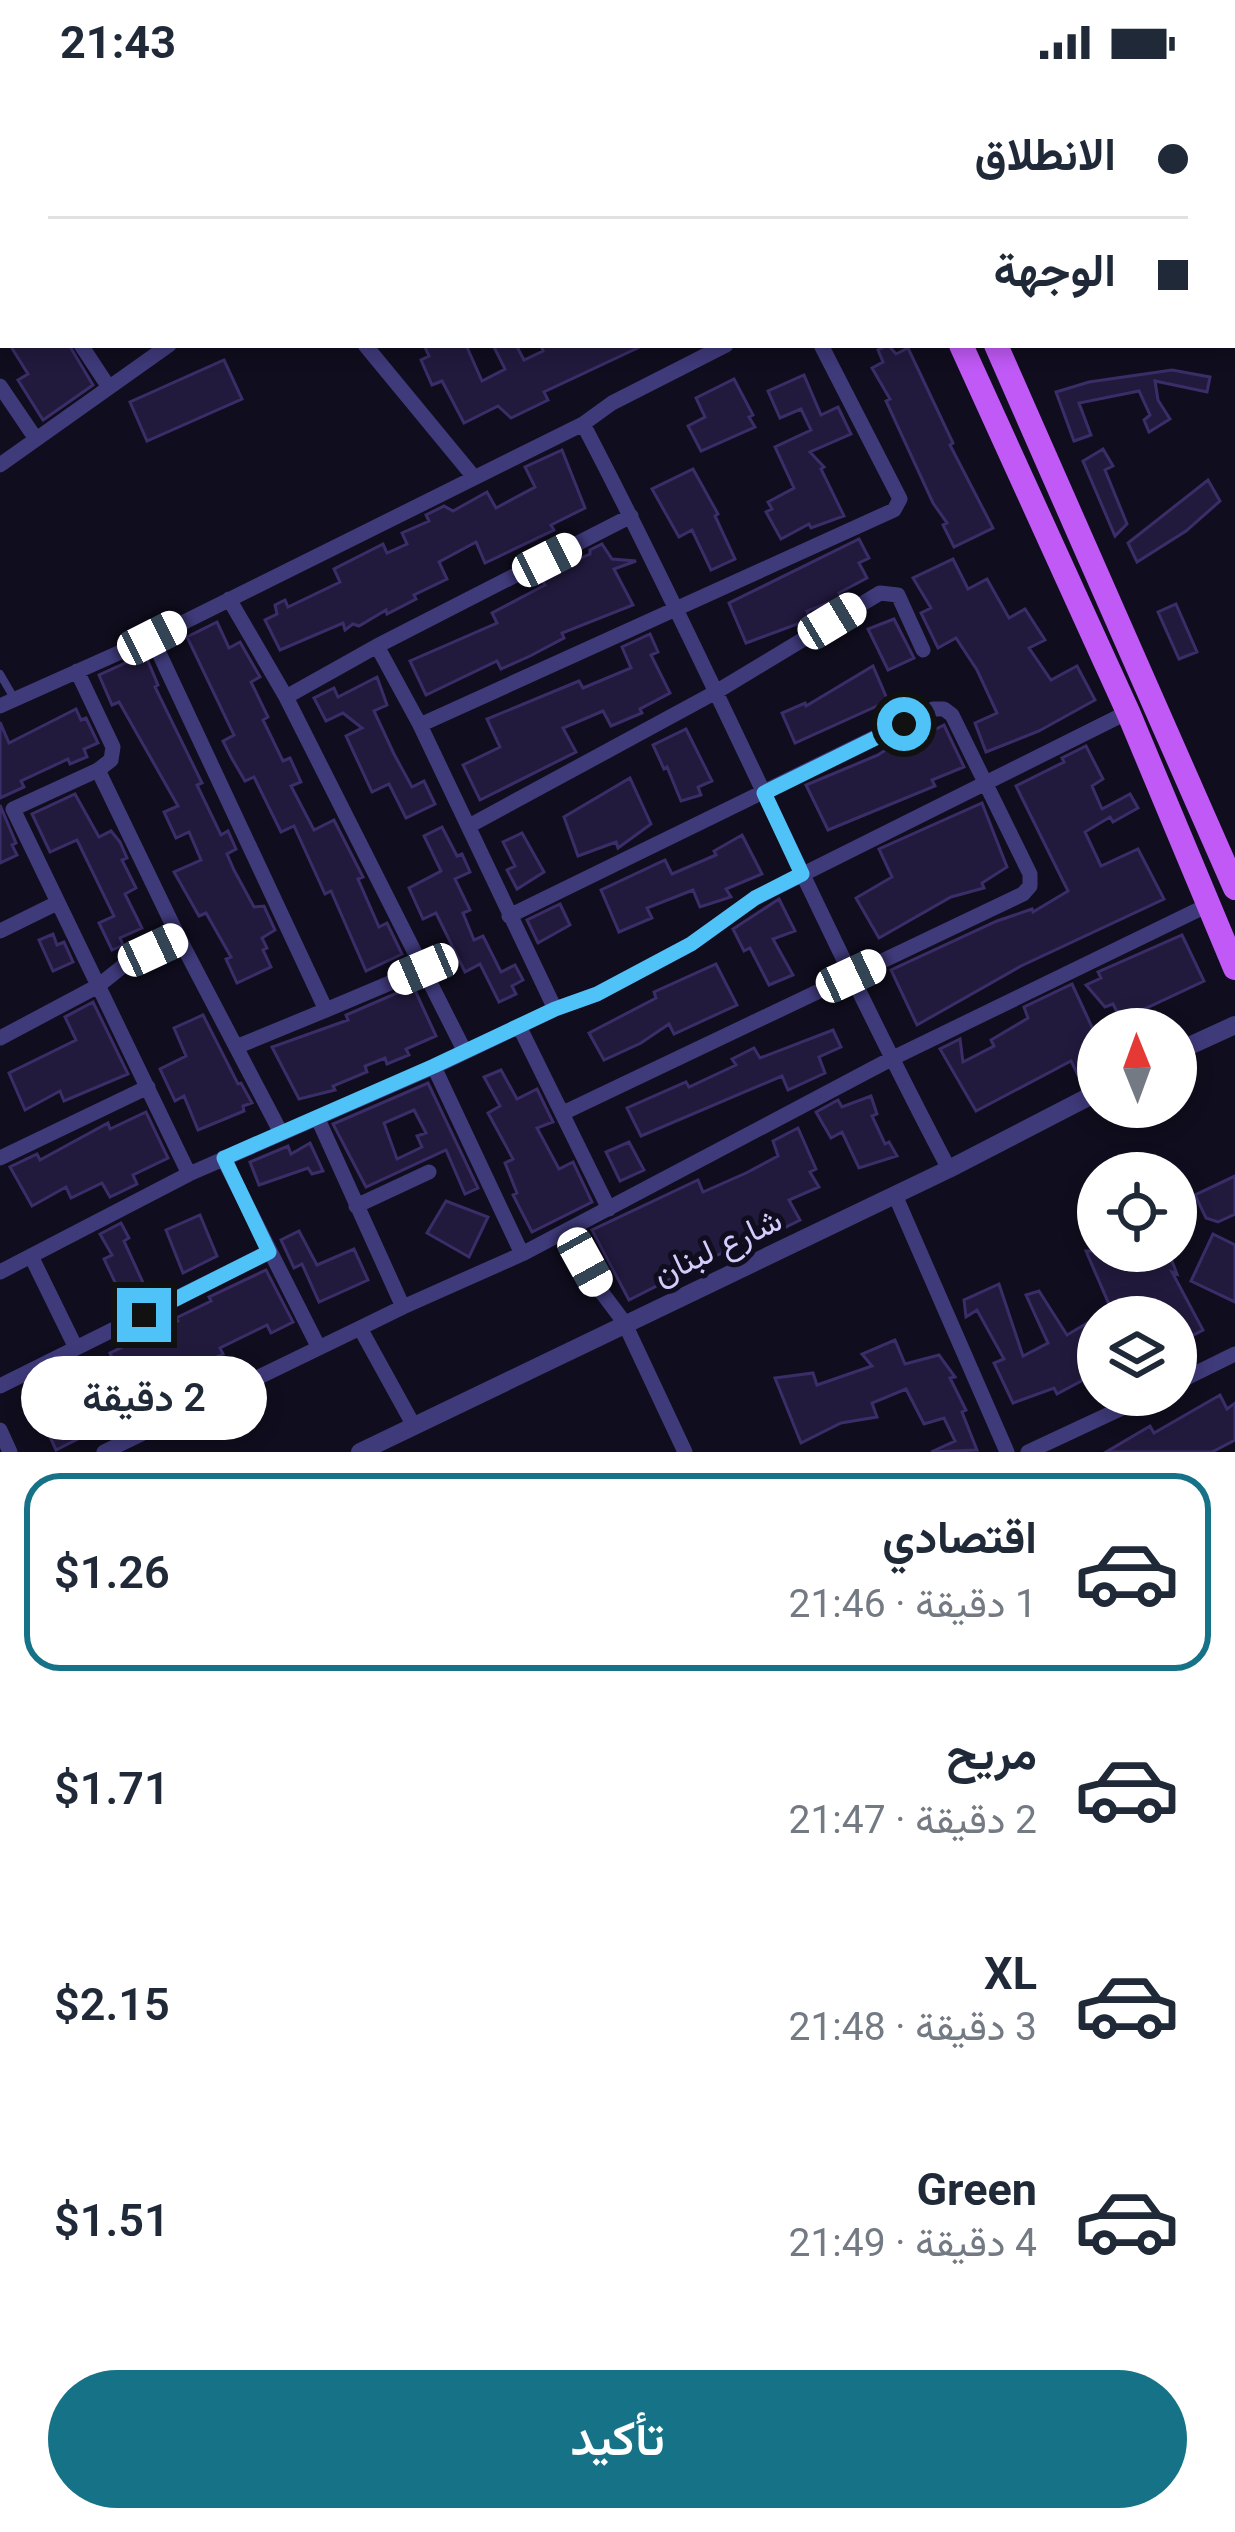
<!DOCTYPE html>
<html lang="ar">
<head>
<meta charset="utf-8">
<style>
  :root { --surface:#fff; --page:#f2f2f3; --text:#1f2937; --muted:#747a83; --line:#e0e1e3; --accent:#167287 }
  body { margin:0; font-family:Roboto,Vazirmatn,sans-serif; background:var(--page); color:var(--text); direction:rtl; height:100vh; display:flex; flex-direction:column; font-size:45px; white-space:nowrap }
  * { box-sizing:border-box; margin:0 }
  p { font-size:39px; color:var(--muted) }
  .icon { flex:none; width:66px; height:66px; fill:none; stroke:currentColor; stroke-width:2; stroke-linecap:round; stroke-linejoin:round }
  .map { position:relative; height:1368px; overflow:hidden; direction:ltr }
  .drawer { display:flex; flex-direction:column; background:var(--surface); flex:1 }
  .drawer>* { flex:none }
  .hud { position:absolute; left:0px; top:0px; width:1236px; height:264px; box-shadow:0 6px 18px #0003; direction:rtl; display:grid; align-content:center; height:264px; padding:0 48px; background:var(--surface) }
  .needle { width:78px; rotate:359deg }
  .tools { position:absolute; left:1077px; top:924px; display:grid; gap:24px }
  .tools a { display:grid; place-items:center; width:120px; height:120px; border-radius:50%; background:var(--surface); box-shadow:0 6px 18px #0003; font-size:60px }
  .end { position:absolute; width:54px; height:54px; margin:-27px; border:15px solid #4fc3f7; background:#111; box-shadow:0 0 0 6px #111 }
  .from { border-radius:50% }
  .bubble { position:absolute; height:84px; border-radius:42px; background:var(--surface); box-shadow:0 6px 18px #0003; font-size:39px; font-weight:600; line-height:84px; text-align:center; direction:rtl }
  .car { position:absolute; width:36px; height:72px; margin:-36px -18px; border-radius:15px; box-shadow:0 0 9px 3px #0007; background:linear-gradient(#fff 24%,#345 0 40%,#fff 0 76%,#345 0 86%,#fff 0) }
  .hud b { display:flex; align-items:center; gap:42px; height:114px; font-size:45px }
  .hud b+b { border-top:3px solid var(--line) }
  .hud i { width:30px; height:30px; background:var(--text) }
  ul { padding:21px 0 0; list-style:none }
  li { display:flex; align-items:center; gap:36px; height:198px; margin:0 24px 18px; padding:0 24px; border:6px solid transparent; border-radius:36px }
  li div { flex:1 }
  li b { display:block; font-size:45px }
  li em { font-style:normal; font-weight:600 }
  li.current { border-color:var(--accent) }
  li>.icon { width:108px; height:108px; stroke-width:1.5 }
  .action { display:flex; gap:24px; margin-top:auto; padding:24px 48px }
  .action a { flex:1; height:138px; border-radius:72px; background:var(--accent); color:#fff; font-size:48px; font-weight:600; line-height:138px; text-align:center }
  .status { display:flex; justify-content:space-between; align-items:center; height:84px; padding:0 60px; background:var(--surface); direction:ltr }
  .status svg { height:33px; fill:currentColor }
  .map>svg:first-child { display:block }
  .building { fill:#221a3d; stroke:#3b2d68; stroke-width:3; fill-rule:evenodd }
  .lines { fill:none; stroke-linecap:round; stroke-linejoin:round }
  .service { stroke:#3f3a7a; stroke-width:8 }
  .minor { stroke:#3f3a7a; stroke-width:15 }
  .tertiary { stroke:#3f3a7a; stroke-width:18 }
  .primary { stroke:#c159f6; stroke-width:24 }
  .route { stroke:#4fc3f7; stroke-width:15 }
  .labels { text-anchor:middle; stroke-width:10; stroke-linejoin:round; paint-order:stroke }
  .street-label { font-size:33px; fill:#d3ccfc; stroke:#100d1e }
</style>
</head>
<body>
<div class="status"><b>21:43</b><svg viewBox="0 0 49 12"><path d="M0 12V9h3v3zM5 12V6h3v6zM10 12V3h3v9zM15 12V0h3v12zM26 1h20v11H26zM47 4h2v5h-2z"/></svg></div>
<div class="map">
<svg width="1235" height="1368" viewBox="0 0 1235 1368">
  <rect width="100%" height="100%" fill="#100d1e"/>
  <path class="building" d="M 10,261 L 69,261 L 93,301 L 43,336 L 18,296 L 28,290 Z
    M 424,261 L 466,261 L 482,297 L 505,285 L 493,261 L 516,261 L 524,276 L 543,267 L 541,261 L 644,261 L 544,308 L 548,316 L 511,334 L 498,322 L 464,339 L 442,297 L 432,301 L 421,276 L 429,272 Z
    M 888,261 L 896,270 L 908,264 L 953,359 L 950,361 L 993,444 L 954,463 L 943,441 L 947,439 L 933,419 L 886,317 L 890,315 L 872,284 L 883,278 L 878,266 Z
    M 224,276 L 242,315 L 147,357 L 130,318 Z
    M 1172,286 L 1210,293 L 1207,308 L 1155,297 L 1158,316 L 1170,335 L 1149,348 L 1144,336 L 1150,331 L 1139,307 L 1079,319 L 1091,351 L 1074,357 L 1056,308 L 1089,298 Z
    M 804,291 L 821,331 L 838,323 L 851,350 L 810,368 L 824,383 L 821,385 L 844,432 L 811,444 L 809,440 L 781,455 L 766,428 L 772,425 L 768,418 L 794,404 L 775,363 L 811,346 L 801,325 L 780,334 L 768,307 Z
    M 734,295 L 753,331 L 749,333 L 755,343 L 701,367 L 688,342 L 705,333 L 696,314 Z
    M 1103,365 L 1113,382 L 1105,386 L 1127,440 L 1115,452 L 1083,377 Z
    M 562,366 L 585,424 L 551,441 L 554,446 L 485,479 L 476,458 L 439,478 L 447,495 L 414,511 L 416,515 L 387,530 L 386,526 L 359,542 L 353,540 L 345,546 L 343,539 L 280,566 L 265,536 L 277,530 L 275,521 L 285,516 L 288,523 L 340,498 L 334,485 L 383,460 L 387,469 L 407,460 L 402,449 L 429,437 L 426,431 L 444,422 L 453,427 L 487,408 L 496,424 L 535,403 L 525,383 Z
    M 693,385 L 718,430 L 715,432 L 735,475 L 711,486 L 692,446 L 679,453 L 652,405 Z
    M 1208,396 L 1220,417 L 1186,447 L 1137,478 L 1128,459 Z
    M 859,455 L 869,474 L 859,479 L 867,494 L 839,509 L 841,514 L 807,527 L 811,535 L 746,559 L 729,519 Z
    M 602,460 L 612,475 L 636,477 L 614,485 L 633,521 L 562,549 L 564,554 L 530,572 L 501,585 L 497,577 L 426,611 L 410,577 L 497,539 L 492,529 L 545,501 L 540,492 L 590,470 L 590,466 Z
    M 953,475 L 968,505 L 987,495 L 1009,534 L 1025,525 L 1045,556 L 1029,564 L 1051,596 L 1077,582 L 1095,616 L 1039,647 L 986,668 L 975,639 L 997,629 L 977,586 L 956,554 L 938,564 L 921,529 L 931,524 L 913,494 Z
    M 1176,520 L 1197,568 L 1179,575 L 1158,528 Z
    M 894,535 L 914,574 L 888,586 L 868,545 Z
    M 217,538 L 229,564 L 240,558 L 260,593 L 251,598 L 268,633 L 263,636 L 283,677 L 290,674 L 301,698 L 291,702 L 314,746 L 334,736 L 363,793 L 358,795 L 379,843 L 387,839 L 402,870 L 366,887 L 331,807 L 325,810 L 294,742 L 281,748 L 254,693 L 245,697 L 231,673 L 223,657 L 234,651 L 187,553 Z
    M 650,550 L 658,568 L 651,571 L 670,609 L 640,625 L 642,629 L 611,642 L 603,627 L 563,644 L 576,668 L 480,716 L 463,681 L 500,663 L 487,635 L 579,597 L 583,604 L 631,584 L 622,563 Z
    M 145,570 L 158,601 L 155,603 L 202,699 L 197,701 L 221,751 L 228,747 L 236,765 L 227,770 L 234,786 L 254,823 L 264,822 L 275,846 L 262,854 L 267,864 L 263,866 L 271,883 L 237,899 L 226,875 L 231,873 L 206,829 L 199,832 L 174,788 L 201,776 L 189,748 L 176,754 L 164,728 L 178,722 L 119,618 L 112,621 L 99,591 Z
    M 873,582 L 888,617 L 795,659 L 782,629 L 805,619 L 806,622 Z
    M 377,593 L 387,621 L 374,627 L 394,670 L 412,703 L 424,697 L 435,720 L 406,734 L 389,700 L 372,708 L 346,652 L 362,644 L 343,629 L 326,637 L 314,614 L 334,604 L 338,613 Z
    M 76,625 L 81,636 L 86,634 L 98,659 L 84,665 L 87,673 L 70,680 L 68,675 L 21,697 L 24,703 L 0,714 L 0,638 L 9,659 Z
    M 944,641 L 964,683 L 932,696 L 935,702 L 828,746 L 806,701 L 878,671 L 907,652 L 910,658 Z
    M 686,645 L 712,697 L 698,703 L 701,711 L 681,717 L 667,683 L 664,685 L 653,661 Z
    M 1086,662 L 1103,695 L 1092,702 L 1102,725 L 1130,710 L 1138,724 L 1113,738 L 1110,733 L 1085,748 L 1101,782 L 1138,765 L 1164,815 L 1021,882 L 917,941 L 891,886 L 997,837 L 1032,825 L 1033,828 L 1068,807 L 1016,702 L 1064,678 L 1062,674 Z
    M 630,694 L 651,740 L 618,764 L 616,758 L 578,772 L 564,733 Z
    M 75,710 L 99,753 L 111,747 L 120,758 L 127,774 L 122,776 L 136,804 L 125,810 L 142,844 L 120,854 L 123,861 L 112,866 L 99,839 L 114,832 L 77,756 L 50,768 L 32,730 Z
    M 982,719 L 1007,783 L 982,799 L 984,804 L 951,813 L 879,854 L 856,814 L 892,793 L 879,765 Z
    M 0,721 L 16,759 L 12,761 L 17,771 L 0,779 Z
    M 442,743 L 457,772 L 462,770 L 470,788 L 455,795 L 470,826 L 463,829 L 474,856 L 483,852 L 501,888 L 515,881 L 523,896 L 512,902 L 516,910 L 499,918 L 480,880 L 465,888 L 436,829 L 423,835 L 409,804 L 441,787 L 424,752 Z
    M 522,749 L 544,788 L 517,805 L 507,786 L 515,782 L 503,758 Z
    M 742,751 L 762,790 L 726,805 L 731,813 L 700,823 L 693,806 L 647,824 L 652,834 L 619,848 L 601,806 L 665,776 L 672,790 L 716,771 L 714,767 Z
    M 779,815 L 795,847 L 773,855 L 793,891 L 769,901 L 750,864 L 744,867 L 733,845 Z
    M 560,820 L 570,841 L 538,859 L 527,836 Z
    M 53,850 L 57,861 L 64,858 L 73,878 L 53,887 L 39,856 Z
    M 1182,851 L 1204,897 L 1121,936 L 1113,920 L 1105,923 L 1086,901 L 1101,894 L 1098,888 Z
    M 716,880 L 737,921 L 674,950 L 669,940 L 641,959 L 604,976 L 589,949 L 656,914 L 654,908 Z
    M 1072,900 L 1098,956 L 1098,986 L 1080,995 L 1071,977 L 976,1027 L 940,965 L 960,955 L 963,978 L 994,962 L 991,956 L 1028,934 L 1024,923 Z
    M 413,902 L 436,952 L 406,965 L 409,971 L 387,980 L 385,974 L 365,982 L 367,988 L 333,1002 L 335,1006 L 299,1015 L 272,963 L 348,936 L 346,931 Z
    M 93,918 L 128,990 L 64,1017 L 60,1007 L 25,1026 L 9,989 L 76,956 L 65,933 Z
    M 203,931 L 238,1000 L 241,999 L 252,1019 L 243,1022 L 244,1027 L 198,1046 L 184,1012 L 175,1017 L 160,985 L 186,972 L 174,944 Z
    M 833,946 L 841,963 L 819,973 L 825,989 L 788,1006 L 782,992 L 641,1052 L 627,1024 L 686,998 L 689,1003 L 736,981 L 732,975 L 754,964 L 760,974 Z
    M 501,986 L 517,1015 L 537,1005 L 553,1038 L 537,1044 L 559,1085 L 573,1078 L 592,1118 L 532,1148 L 513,1111 L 517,1109 L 505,1079 L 513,1075 L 488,1029 L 500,1022 L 484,993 Z
    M 428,999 L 478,1104 L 465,1110 L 446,1066 L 366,1103 L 333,1040 ZM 414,1026 L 426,1049 L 417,1052 L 422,1063 L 397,1075 L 384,1039 Z
    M 871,1012 L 877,1030 L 872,1032 L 885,1060 L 889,1058 L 897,1072 L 859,1084 L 842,1048 L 831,1054 L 816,1028 L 838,1016 L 842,1023 Z
    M 146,1028 L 168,1074 L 133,1091 L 137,1100 L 110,1113 L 102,1099 L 71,1114 L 66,1103 L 32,1122 L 10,1083 L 37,1070 L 40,1076 L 108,1039 L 110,1045 Z
    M 798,1044 L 816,1085 L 810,1088 L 819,1103 L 789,1116 L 800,1136 L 776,1148 L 773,1143 L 629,1216 L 592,1146 L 698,1096 L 703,1108 L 746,1089 L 778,1072 L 773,1057 Z
    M 629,1058 L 644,1086 L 620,1097 L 606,1068 Z
    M 310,1059 L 323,1087 L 312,1090 L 308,1084 L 259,1101 L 250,1078 L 288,1062 L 291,1070 Z
    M 1235,1092 L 1235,1130 L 1218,1138 L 1206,1134 L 1195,1111 Z
    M 446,1117 L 488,1133 L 469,1173 L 427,1149 Z
    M 200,1131 L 217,1172 L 183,1189 L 166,1146 Z
    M 121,1139 L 129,1154 L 124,1157 L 145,1203 L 122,1213 L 104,1175 L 112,1171 L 100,1150 Z
    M 299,1147 L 317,1181 L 354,1165 L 368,1196 L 319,1218 L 302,1180 L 294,1184 L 281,1156 Z
    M 1213,1150 L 1235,1161 L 1235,1218 L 1191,1197 Z
    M 1086,1167 L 1168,1167 L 1177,1190 L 1172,1188 L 1203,1246 L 1176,1260 L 1176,1233 L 1098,1233 L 1098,1288 L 1057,1310 L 1054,1304 L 1013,1319 L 994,1279 L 1004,1275 L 977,1226 L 966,1233 L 964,1216 L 999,1200 L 1023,1272 L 1048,1259 L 1026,1211 L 1039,1207 L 1067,1251 L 1111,1225 Z
    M 266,1186 L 293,1238 L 271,1249 L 267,1241 L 220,1264 L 223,1270 L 199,1281 L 196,1275 L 147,1296 L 150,1303 L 115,1318 L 121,1333 L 56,1366 L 28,1305 L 60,1291 L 68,1308 L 118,1286 L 110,1269 L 178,1237 L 176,1234 L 211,1217 L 209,1213 Z
    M 895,1256 L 905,1280 L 939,1271 L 955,1293 L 950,1294 L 966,1326 L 962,1328 L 977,1366 L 931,1368 L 955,1357 L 944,1334 L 924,1340 L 906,1305 L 872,1319 L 877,1333 L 841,1339 L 801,1359 L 775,1294 L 813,1289 L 817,1301 L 872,1282 L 862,1270 Z
    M 1220,1311 L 1227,1325 L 1235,1319 L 1235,1356 L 1212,1368 L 1106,1368 L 1150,1342 L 1154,1349 Z"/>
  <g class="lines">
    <path class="service" d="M 0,590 L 14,614"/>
    <path class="minor" d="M 37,0 L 39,3
      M 674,0 L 676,3
      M 1163,0 L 1167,3
      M 21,3 L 25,0
      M 185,3 L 189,0
      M 501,3 L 504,0
      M 1081,3 L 1086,0
      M 0,18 L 3,15
      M 1233,64 L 1235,66
      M 0,118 L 3,123
      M 81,261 L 108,302
      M 365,261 L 473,392
      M 0,302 L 36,355
      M 583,340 C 711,585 820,840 949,1085
      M 0,381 L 169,261
      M 631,432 L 377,562 L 420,641 L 894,426 L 900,415 L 821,261
      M 229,515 L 286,613 L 465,968
      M 152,554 L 326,926 L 423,885
      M 77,587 L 113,663 L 111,676 L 98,686 L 179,854 L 280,1047
      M 286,613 L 377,562
      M 0,622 L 152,554 L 583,340 L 612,319 L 726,261
      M 420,641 L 555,925
      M 98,686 L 13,725 L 189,1090
      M 469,742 L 716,608 L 880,509 L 898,511 L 923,566
      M 509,832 L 933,625 L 944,625 L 952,631 L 1030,790 L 1030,802 L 1023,810 L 563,1029
      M 0,847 L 57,819
      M 519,942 L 609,1125
      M 0,954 L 98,902 L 128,878 L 179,854
      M 236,963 L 326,926
      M 434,983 L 522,1170
      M 318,1035 L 403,1223 L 360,1244 L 414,1342
      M 0,1074 L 148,1003
      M 223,1074 L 319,1264
      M 895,1111 L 1007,1368
      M 356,1122 L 429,1088
      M 568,1147 L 603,1210 L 624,1238 L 685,1368
      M 31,1172 L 76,1264
      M 0,1188 L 189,1090 L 434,983 L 555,925 L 597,910 L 691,860 L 755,814 L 1128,628
      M 403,1223 L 522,1170 L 891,975 L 1210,820
      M 1176,1299 L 1235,1270
      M 0,1302 L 269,1168
      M 0,1346 L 10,1368
      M 104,1368 L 360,1244
      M 1028,1368 L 1150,1311"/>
    <path class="tertiary" d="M 1176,968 L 1235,941
      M 360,1368 L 949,1085 L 1098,1008"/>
    <path class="primary" d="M 834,0 L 835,3
      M 875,0 L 877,3
      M 961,261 L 1128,628 L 1235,884
      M 996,261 L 1235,804"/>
  </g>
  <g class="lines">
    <path class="route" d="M 144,1231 L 269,1168 L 224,1074 L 434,982 L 555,925 L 597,910 L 691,860 L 755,814 L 802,790 L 764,709 L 904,640"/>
  </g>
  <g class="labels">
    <g class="street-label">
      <text transform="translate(717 1162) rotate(-25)" y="12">شارع لبنان</text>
    </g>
  </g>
</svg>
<div class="tools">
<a><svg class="needle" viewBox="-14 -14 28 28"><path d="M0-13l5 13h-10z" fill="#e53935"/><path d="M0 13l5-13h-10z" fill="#747a83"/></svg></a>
<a><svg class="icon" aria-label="locate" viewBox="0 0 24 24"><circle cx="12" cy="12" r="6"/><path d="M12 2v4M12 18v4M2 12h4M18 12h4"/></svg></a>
<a><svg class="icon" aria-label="layers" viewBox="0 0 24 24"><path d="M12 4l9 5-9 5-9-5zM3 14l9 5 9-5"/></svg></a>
</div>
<i class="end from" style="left:904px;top:640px"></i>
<i class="end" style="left:144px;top:1231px"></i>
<div class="bubble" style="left:21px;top:1272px;width:246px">2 دقيقة</div>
<i class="car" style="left:547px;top:476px;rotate:63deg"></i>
<i class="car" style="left:832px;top:537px;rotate:59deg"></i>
<i class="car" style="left:152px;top:554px;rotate:63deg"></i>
<i class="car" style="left:153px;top:866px;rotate:65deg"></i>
<i class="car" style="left:423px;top:885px;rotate:247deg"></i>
<i class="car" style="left:851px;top:892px;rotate:65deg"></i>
<i class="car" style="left:585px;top:1178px;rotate:151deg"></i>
<div class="hud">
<b><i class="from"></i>الانطلاق</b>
<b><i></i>الوجهة</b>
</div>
</div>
<section class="drawer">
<ul>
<li class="current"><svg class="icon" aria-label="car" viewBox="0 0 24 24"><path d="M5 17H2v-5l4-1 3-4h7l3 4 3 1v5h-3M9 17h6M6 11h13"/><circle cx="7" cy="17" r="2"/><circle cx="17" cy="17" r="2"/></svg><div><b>اقتصادي</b><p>1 دقيقة · 21:46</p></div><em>$1.26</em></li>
<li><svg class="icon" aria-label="car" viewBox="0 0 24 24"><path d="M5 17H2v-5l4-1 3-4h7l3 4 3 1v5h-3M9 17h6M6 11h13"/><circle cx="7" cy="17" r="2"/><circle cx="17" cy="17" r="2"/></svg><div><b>مريح</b><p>2 دقيقة · 21:47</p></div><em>$1.71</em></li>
<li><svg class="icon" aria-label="car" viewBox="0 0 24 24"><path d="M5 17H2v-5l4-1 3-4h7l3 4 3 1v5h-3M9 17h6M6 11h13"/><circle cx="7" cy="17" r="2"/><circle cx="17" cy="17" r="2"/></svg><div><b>XL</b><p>3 دقيقة · 21:48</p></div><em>$2.15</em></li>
<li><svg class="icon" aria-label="car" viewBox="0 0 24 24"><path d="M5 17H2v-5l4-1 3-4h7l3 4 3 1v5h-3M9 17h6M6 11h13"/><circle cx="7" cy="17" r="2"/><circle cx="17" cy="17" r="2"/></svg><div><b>Green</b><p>4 دقيقة · 21:49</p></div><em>$1.51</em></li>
</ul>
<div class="action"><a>تأكيد</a></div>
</section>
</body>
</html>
